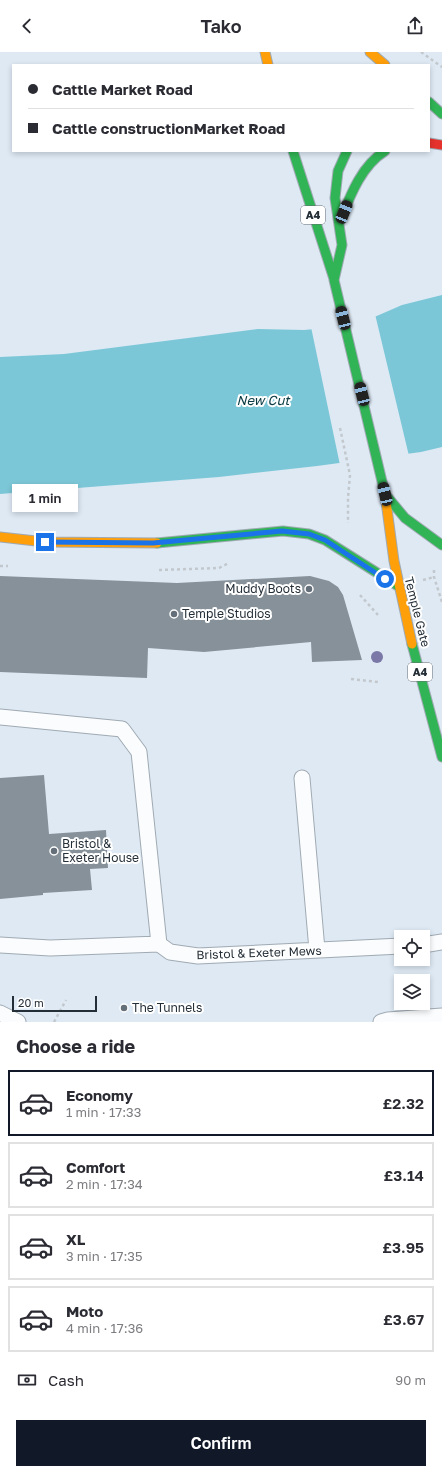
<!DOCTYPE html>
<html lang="en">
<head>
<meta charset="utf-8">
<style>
  :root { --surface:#fff; --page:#f7f7f7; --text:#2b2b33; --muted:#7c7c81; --line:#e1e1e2; --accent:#111827 }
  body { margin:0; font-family:"Golos Text",sans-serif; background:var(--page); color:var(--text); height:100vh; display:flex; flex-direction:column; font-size:15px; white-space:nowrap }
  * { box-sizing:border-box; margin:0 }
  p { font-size:13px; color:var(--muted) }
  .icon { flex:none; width:22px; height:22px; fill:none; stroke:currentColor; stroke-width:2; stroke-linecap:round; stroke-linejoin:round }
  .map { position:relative; height:970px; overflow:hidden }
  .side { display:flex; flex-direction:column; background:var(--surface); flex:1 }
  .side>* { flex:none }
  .banner { position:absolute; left:12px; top:12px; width:418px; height:88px; border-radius:0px; box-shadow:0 2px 6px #0003; display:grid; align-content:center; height:88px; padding:0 16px; background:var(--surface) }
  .tools { position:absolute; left:394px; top:878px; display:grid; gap:8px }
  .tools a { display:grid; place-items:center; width:36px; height:36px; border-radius:0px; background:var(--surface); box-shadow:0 2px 6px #0003; font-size:20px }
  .scale { position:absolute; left:12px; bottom:10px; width:85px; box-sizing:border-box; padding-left:4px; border:2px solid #242e37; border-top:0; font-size:11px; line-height:14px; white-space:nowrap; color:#242e37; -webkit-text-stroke:3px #fff; paint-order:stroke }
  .end { position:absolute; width:18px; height:18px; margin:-9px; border:5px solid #1a73e8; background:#fff; box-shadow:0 0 0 2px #fff }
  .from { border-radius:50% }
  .bubble { position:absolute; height:28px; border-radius:0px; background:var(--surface); box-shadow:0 2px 6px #0003; font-size:13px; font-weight:600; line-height:28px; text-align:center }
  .car { position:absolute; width:12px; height:24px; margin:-12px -6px; border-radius:5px; box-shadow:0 0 3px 1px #0007; background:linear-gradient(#222 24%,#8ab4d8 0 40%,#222 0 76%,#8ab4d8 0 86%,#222 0) }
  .banner b { display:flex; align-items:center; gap:14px; height:38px; font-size:15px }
  .banner b+b { border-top:1px solid var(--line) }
  .banner i { width:10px; height:10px; background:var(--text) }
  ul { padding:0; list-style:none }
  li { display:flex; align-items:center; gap:12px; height:66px; margin:0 8px 6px; padding:0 8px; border:2px solid var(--line); border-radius:0px }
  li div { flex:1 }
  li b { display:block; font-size:15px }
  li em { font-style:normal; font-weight:600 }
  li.selected { border-color:var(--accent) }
  li>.icon { width:36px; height:36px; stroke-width:1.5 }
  h2 { padding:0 16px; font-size:18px; line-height:48px }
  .pay { display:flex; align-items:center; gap:10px; height:44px; padding:0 16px; font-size:15px }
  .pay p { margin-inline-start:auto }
  .cta { display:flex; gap:8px; margin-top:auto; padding:8px 16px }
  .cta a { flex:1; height:46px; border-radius:0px; background:var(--accent); color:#fff; font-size:16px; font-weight:600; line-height:46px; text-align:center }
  header { display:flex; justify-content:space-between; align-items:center; height:52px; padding:0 16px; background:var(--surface); font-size:18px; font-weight:600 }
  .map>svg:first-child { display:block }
  .water { fill:#7cc7d7 }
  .pier { fill:#dee9f4 }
  .building { fill:#869199 }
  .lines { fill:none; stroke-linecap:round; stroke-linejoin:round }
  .lane-casing { stroke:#a0aab3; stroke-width:17 }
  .fast-casing { stroke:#a0aab3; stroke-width:11 }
  .slow-casing { stroke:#a0aab3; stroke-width:11 }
  .jam-casing { stroke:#a0aab3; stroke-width:11 }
  .path { stroke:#c3c8cd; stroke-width:2.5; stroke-dasharray:3 3; stroke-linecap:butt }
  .lane { stroke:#fafcfd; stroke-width:15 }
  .fast { stroke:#30b455; stroke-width:9 }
  .slow { stroke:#ff9f0a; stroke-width:9 }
  .jam { stroke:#e5322d; stroke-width:9 }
  .tree { fill:#7b78a8 }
  .route { stroke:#1a73e8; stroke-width:5 }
  .poi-dot { fill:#656f79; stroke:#fff; stroke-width:1.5 }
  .labels { text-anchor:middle; stroke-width:4; stroke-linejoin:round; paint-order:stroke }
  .shield { fill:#fff; stroke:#666d73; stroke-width:1 }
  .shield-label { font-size:11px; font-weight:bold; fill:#242e37 }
  .poi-label { font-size:12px; fill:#242e37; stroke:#fff; text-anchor:start }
  .street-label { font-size:12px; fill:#242e37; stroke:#fff }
  .water-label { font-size:13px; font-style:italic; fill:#0a3b43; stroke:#fff }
</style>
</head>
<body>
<header><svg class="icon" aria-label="back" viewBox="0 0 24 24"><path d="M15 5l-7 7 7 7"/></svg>Tako<svg class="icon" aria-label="share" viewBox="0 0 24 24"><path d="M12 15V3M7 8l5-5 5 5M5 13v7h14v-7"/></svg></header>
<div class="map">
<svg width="442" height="970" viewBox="0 0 442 970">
  <rect width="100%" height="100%" fill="#dee9f4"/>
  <path class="water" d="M 442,243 L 442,395 L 421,400 L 317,414 L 219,425 L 0,442 L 0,305 L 64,302 L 258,277 L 304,278 L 356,273 L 402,253 Z"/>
  <path class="pier" d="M 375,262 L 409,404 L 340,413 L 311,275 L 355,271 Z"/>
  <path class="building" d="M 0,524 L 177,531 L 310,524 L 329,529 L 338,535 L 343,543 L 362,608 L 312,610 L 311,590 L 204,600 L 148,596 L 147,626 L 0,620 Z
    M 44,723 L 49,782 L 106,778 L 108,816 L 90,817 L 92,838 L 43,841 L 43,843 L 0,847 L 0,726 Z"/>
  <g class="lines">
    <defs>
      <path id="lane" d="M 0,665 L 122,677 L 139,700 L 159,892
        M 302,726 L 317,898
        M 0,893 L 50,896 L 159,892 L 170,900 L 198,904 L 401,894
        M 423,893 L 442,890
        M 0,961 L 18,970
        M 381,970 L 388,968 L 442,964"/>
      <path id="fast" d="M 429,50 L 442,62
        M 293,99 L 334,227
        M 347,99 L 338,119 L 335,146 L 342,193 L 334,228 L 385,442 L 405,466 L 442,493
        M 340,169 C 350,144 361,114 385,99
        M 157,491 L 283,479 L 309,482 L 325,488 L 398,534
        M 412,592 L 442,705"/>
      <path id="slow" d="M 265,0 L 268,13
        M 370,0 L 385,13
        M 385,442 L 394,509 L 412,592
        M 0,485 L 45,490 L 157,491"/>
      <path id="jam" d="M 429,91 L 442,93"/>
    </defs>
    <use href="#lane" class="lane-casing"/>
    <use href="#fast" class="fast-casing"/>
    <use href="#slow" class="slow-casing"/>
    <use href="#jam" class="jam-casing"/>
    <path class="path" d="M 421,0 L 442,15
      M 340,376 L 350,423 L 348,446 L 348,471
      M 0,514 L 8,514
      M 159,518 L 219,516 L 229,511
      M 434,518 L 434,525 L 442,550
      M 423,528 L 434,525
      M 360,543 L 378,563
      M 351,627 L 378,630
      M 54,970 L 66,948"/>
    <use href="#lane" class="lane"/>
    <use href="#fast" class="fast"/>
    <use href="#slow" class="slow"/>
    <use href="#jam" class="jam"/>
  </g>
  <circle class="tree" cx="377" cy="605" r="6"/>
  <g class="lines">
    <path class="route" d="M 45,490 L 153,491 L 282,479 L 309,482 L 325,488 L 385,527"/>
  </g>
  <g class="poi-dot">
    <circle cx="309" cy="537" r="4"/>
    <circle cx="174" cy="562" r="4"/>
    <circle cx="54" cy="799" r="4"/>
    <circle cx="124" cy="956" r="4"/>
  </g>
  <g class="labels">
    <g class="shield">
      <rect x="301" y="154" width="24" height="18" rx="3"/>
      <rect x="408" y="611" width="24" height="18" rx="3"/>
    </g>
    <g class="shield-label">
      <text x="313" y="167">A4</text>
      <text x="420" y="624">A4</text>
    </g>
    <g class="poi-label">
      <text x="301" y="541" text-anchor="end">Muddy Boots</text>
      <text x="182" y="566">Temple Studios</text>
      <text x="62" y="796">Bristol &amp;<tspan x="62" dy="14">Exeter House</tspan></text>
      <text x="132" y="960">The Tunnels</text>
    </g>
    <g class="street-label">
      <text transform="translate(417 560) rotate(76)" y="4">Temple Gate</text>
      <text transform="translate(259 901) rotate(-2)" y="4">Bristol &amp; Exeter Mews</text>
    </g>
    <g class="water-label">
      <text x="263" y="353">New Cut</text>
    </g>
  </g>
</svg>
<div class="tools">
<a><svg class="icon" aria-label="locate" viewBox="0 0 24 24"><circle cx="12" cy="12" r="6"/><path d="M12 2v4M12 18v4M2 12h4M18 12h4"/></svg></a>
<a><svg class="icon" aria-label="layers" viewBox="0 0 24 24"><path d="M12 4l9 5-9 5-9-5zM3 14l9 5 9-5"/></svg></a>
</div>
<div class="scale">20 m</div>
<i class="end from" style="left:385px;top:527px"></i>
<i class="end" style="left:45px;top:490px"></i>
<div class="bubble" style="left:12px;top:432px;width:66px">1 min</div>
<i class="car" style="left:344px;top:160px;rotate:22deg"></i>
<i class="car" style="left:343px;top:266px;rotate:346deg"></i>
<i class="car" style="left:362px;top:342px;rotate:346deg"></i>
<i class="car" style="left:385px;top:442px;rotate:347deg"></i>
<div class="banner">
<b><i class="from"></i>Cattle Market Road</b>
<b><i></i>Cattle constructionMarket Road</b>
</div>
</div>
<section class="side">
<h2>Choose a ride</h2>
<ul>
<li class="selected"><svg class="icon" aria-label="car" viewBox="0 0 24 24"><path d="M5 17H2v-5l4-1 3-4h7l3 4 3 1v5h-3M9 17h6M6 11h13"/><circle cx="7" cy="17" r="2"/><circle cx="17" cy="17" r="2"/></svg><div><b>Economy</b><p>1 min · 17:33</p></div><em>£2.32</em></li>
<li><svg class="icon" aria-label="car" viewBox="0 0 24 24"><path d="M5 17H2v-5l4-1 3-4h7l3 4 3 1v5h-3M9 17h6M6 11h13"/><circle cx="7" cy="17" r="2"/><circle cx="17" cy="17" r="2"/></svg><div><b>Comfort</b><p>2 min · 17:34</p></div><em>£3.14</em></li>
<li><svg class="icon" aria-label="car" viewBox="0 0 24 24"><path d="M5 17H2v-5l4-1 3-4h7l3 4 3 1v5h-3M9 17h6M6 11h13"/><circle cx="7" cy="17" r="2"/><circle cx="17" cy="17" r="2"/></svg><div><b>XL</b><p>3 min · 17:35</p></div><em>£3.95</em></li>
<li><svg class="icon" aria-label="car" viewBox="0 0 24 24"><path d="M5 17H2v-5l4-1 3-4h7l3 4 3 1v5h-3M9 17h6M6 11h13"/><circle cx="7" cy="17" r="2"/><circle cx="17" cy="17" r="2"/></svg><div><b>Moto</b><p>4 min · 17:36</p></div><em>£3.67</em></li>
</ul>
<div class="pay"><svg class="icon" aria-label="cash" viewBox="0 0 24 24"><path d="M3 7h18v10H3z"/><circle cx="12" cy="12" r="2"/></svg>Cash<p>90 m</p></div>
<div class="cta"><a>Confirm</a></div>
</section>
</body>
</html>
